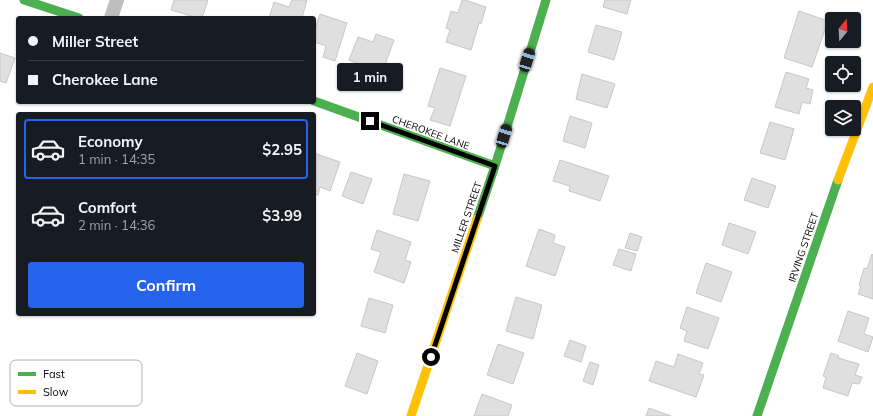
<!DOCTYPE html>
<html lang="en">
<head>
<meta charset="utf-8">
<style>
  :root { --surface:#171b24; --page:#20242c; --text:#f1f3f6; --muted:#9ea1a6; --line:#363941; --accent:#2563eb }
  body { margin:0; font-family:Mulish,sans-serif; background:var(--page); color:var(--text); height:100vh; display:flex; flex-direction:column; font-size:15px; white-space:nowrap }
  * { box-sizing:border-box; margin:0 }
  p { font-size:13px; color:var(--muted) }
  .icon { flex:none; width:22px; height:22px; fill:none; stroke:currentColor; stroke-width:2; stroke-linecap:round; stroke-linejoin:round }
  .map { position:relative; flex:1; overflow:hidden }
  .details { position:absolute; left:16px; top:112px; width:300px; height:204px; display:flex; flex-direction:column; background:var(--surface); border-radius:4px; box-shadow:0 1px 3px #0004 }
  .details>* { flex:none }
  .banner { position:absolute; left:16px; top:16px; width:300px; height:88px; border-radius:4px; box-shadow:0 1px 3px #0004; display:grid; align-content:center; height:88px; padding:0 12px; background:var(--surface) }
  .needle { width:26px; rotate:18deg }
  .buttons { position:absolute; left:825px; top:12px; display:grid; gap:8px }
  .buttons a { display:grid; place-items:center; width:36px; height:36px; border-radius:4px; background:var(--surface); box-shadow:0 1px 3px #0004; font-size:20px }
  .end { position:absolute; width:18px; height:18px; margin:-9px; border:5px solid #000; background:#fff; box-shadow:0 0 0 2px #fff }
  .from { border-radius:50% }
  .bubble { position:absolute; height:28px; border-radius:4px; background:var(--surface); box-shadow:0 1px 3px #0004; font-size:13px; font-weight:700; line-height:28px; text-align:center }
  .car { position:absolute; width:12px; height:24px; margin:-12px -6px; border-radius:5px; box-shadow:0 0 3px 1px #0007; background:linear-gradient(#222 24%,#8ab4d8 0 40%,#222 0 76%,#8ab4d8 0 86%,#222 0) }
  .banner b { display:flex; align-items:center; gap:14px; height:38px; font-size:15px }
  .banner b+b { border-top:1px solid var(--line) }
  .banner i { width:10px; height:10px; background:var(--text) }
  ul { padding:7px 0 0; list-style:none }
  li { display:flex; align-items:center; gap:12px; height:60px; margin:0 8px 6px; padding:0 4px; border:2px solid transparent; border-radius:4px }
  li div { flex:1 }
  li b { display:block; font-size:15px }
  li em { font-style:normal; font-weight:700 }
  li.on { border-color:var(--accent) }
  li>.icon { width:36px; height:36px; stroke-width:1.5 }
  .cta { display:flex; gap:8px; margin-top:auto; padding:8px 12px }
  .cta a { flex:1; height:46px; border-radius:4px; background:var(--accent); color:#fff; font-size:16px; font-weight:700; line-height:46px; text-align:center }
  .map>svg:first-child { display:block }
  .building { fill:#dfdfdf; stroke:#c7c7c7 }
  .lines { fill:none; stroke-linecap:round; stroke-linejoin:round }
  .street { stroke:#bebebe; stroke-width:14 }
  .fast { stroke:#4caf50; stroke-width:9 }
  .slow { stroke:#ffc107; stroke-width:9 }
  .route { stroke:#000; stroke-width:5 }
  .labels { text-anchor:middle; stroke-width:3; stroke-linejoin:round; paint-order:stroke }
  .street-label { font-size:10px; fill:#000; stroke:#fff }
  .key { fill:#fff; stroke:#b2b2b2; stroke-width:1 }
  .key-label { font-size:11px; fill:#000 }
</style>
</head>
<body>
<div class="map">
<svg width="873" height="416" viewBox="0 0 873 416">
  <rect width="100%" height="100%" fill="#fff"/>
  <path class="building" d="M 174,0 L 208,0 L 202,18 L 198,18 L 171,10 Z
    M 292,0 L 307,0 L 302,18 L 269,18 L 274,2 L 289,7 Z
    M 462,0 L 465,0 L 486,7 L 481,24 L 479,23 L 471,50 L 446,42 L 450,30 L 446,28 L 451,11 L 458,13 Z
    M 605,0 L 631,0 L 627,14 L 603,7 Z
    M 799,11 L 828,21 L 812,67 L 784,58 Z
    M 320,14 L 347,23 L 335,61 L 323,57 L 326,46 L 314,42 L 314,33 Z
    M 596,25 L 622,32 L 614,60 L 588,52 Z
    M 376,34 L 394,40 L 382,73 L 349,60 L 358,37 L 373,42 Z
    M 0,53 L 15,58 L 6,83 L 0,81 Z
    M 440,68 L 466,76 L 450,126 L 430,120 L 435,108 L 428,106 Z
    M 786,72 L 809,79 L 806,88 L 813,90 L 810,104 L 802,102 L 799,114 L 775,107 Z
    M 582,74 L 615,84 L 607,108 L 576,99 Z
    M 570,116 L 592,123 L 585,148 L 563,141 Z
    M 770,122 L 794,129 L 785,160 L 760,153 Z
    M 314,153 L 340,162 L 330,191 L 320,187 L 318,195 L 314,194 Z
    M 560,160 L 609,176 L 600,201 L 569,191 L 570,186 L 553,181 Z
    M 351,172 L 372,179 L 363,204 L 342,196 Z
    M 404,174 L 430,181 L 418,221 L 393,214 Z
    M 752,178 L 776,186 L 768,208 L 744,200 Z
    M 729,223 L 756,232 L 748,254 L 722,245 Z
    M 539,229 L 555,235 L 553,243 L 565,247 L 555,276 L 526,266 Z
    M 377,230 L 411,242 L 405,260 L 411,262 L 404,283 L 374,272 L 381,252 L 371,249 Z
    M 630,233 L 642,237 L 637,251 L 625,248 Z
    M 619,249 L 636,254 L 631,271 L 613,265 Z
    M 872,254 L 873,255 L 873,299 L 858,294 L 861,286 L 859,285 L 864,268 L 867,269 Z
    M 706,263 L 732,272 L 721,302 L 696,293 Z
    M 516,297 L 542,305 L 533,339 L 506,331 Z
    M 369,298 L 393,305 L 385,333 L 361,326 Z
    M 687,307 L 719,318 L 708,349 L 684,341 L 687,331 L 680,328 Z
    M 848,311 L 869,318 L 864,334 L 873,337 L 868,352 L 838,341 Z
    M 570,340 L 586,346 L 581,362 L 564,356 Z
    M 498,344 L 524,353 L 513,384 L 487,375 Z
    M 357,353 L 378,361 L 367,394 L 345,386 Z
    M 831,353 L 839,356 L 838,358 L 859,364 L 855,375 L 862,377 L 859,384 L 852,383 L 848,396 L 823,388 L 826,377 L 823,376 Z
    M 678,354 L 703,363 L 699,374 L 704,375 L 696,397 L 649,381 L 656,361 L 674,367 Z
    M 590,362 L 599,365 L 593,385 L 583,381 Z
    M 482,394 L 512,405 L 508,416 L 474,416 Z
    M 649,408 L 671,416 L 646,416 Z"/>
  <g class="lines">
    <path class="street" d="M 111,18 L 117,0"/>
    <path class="fast" d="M 24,0 L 79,18
      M 314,101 L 495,166
      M 477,219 L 495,166 L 546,0
      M 757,416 L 838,180"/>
    <path class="slow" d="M 838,180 L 873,87
      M 411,416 L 477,219"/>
  </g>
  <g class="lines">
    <path class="route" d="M 370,121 L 495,166 L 431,357"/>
  </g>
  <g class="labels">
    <g class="street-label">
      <text transform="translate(431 132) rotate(20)" y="4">CHEROKEE LANE</text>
      <text transform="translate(466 217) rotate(-71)" y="4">MILLER STREET</text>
      <text transform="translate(803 247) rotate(-71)" y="4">IRVING STREET</text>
    </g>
  </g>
  <rect x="10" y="360" width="132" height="46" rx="6" class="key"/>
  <rect x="18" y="372" width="18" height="4" fill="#4caf50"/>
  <rect x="18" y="390" width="18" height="4" fill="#ffc107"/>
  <g class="key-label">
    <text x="43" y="378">Fast</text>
    <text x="43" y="396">Slow</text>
  </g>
</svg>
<div class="buttons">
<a><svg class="needle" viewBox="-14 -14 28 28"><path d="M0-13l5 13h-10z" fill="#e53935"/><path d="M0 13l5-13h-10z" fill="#9ea1a6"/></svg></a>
<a><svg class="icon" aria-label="locate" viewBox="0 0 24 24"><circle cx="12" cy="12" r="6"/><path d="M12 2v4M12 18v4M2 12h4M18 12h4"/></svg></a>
<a><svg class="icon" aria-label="layers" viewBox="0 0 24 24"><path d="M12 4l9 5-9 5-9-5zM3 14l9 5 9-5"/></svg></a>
</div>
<i class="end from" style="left:431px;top:357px"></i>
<i class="end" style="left:370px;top:121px"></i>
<div class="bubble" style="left:337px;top:63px;width:66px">1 min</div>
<i class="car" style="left:527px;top:60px;rotate:17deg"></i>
<i class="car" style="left:504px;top:136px;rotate:17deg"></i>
<div class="banner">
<b><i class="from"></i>Miller Street</b>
<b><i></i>Cherokee Lane</b>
</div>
<section class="details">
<ul>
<li class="on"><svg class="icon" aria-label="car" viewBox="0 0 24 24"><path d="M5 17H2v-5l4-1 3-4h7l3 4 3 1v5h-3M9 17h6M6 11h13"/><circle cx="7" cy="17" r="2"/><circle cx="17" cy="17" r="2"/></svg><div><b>Economy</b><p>1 min · 14:35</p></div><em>$2.95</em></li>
<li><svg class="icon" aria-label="car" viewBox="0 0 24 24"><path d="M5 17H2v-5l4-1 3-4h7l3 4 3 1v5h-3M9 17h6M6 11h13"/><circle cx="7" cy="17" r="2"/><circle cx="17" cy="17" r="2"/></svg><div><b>Comfort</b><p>2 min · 14:36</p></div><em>$3.99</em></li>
</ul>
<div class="cta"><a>Confirm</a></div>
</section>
</div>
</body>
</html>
